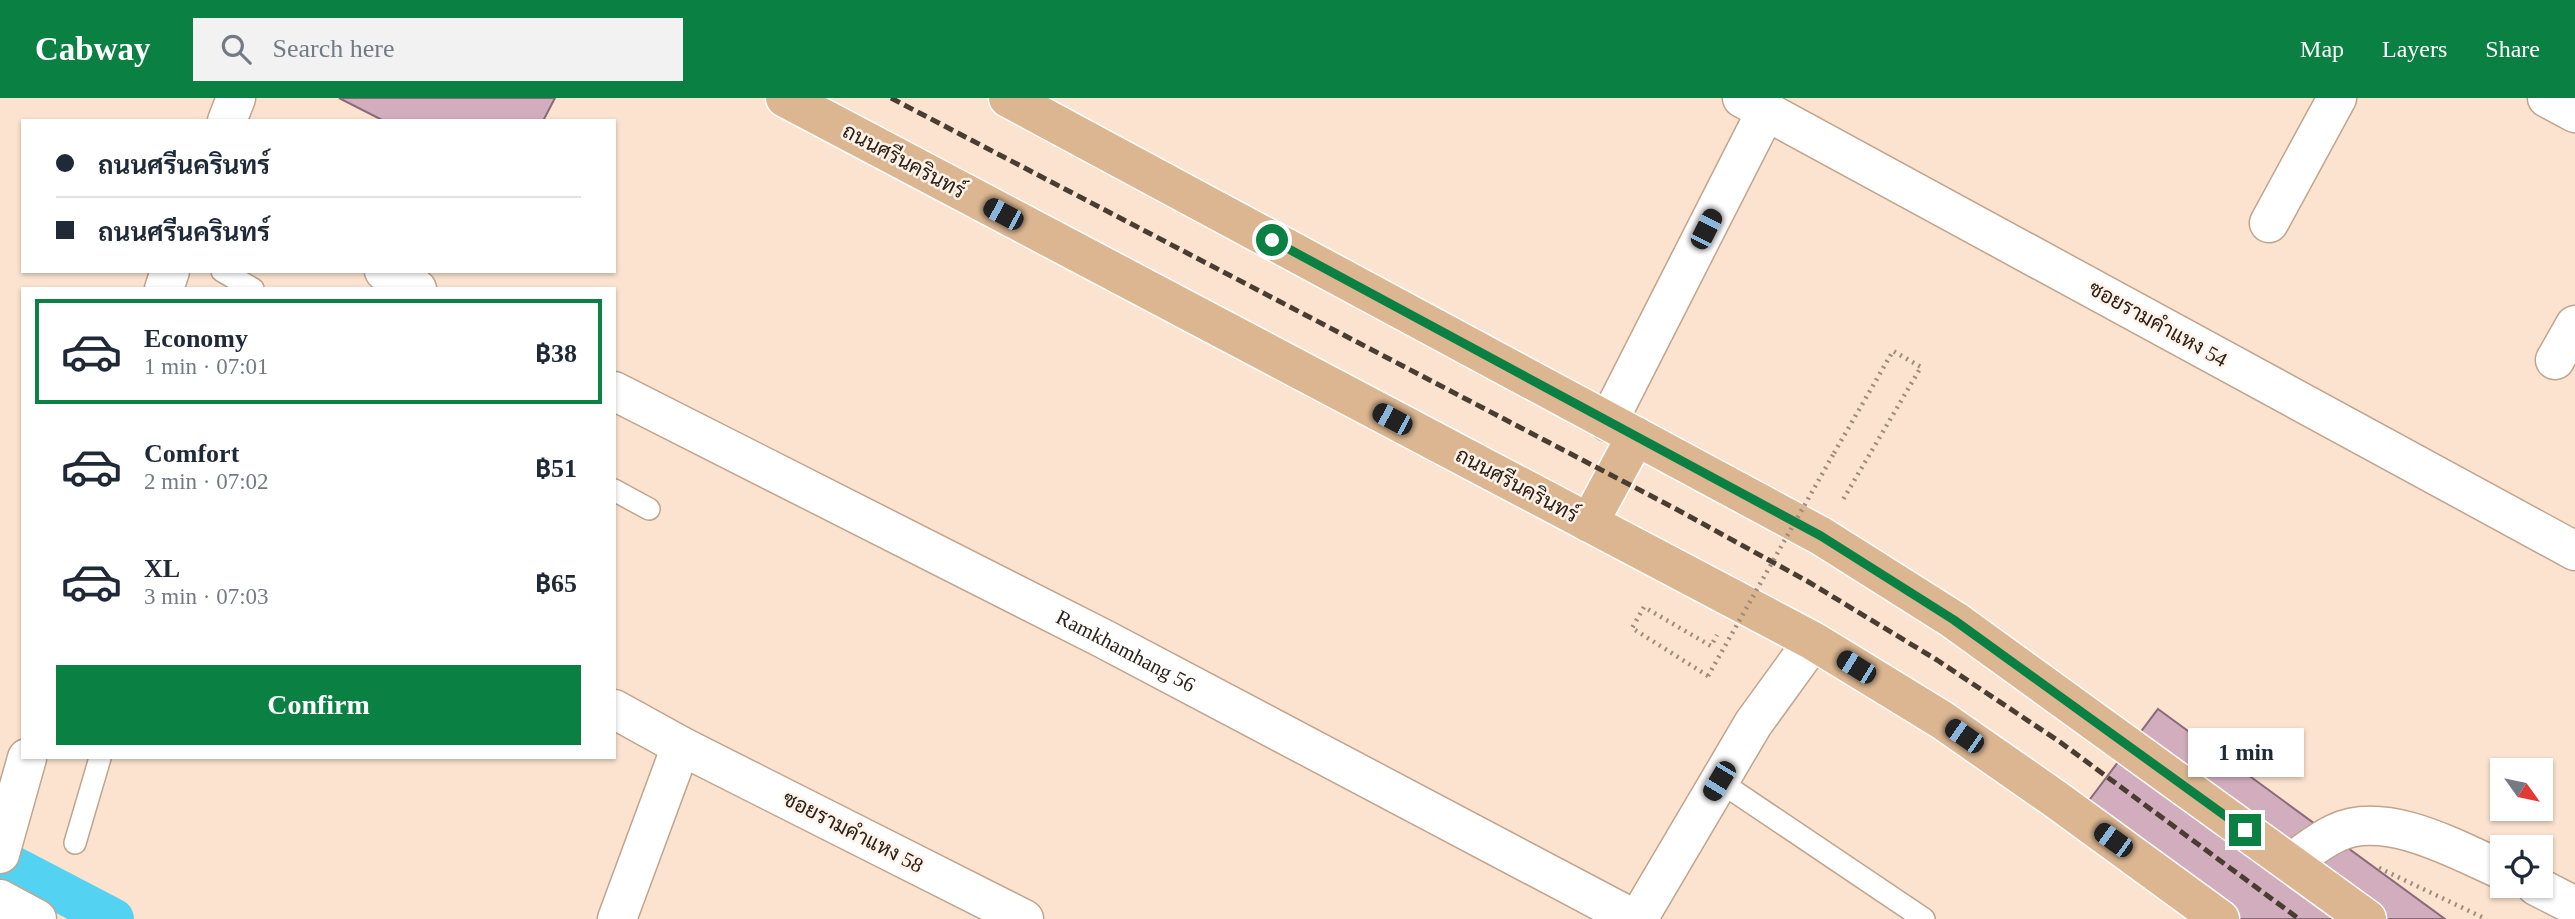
<!DOCTYPE html>
<html lang="en">
<head>
<meta charset="utf-8">
<style>
  :root { --surface:#fff; --page:#f2f2f3; --text:#1f2937; --muted:#747a83; --line:#e0e1e3; --accent:#0b8043 }
  body { margin:0; font-family:"Times New Roman",Sarabun,serif; background:var(--page); color:var(--text); height:100vh; display:flex; flex-direction:column; font-size:26px; white-space:nowrap }
  * { box-sizing:border-box; margin:0 }
  p { font-size:23px; color:var(--muted) }
  .icon { flex:none; width:38px; height:38px; fill:none; stroke:currentColor; stroke-width:2; stroke-linecap:round; stroke-linejoin:round }
  .map { position:relative; flex:1; overflow:hidden }
  .panel { position:absolute; left:21px; top:189px; width:595px; height:472px; display:flex; flex-direction:column; background:var(--surface); border-radius:0px; box-shadow:0 2px 5px #0004 }
  .panel>* { flex:none }
  .top-card { position:absolute; left:21px; top:21px; width:595px; height:154px; border-radius:0px; box-shadow:0 2px 5px #0004; display:grid; align-content:center; height:154px; padding:0 35px; background:var(--surface) }
  .needle { width:46px; rotate:123deg }
  .buttons { position:absolute; left:2490px; top:660px; display:grid; gap:14px }
  .buttons a { display:grid; place-items:center; width:63px; height:63px; border-radius:0px; background:var(--surface); box-shadow:0 2px 5px #0004; font-size:35px }
  .end { position:absolute; width:32px; height:32px; margin:-16px; border:9px solid #0b8043; background:#fff; box-shadow:0 0 0 4px #fff }
  .from { border-radius:50% }
  .bubble { position:absolute; height:49px; border-radius:0px; background:var(--surface); box-shadow:0 2px 5px #0004; font-size:23px; font-weight:700; line-height:49px; text-align:center }
  .car { position:absolute; width:21px; height:42px; margin:-21px -10px; border-radius:9px; box-shadow:0 0 5px 2px #0007; background:linear-gradient(#222 24%,#8ab4d8 0 40%,#222 0 76%,#8ab4d8 0 86%,#222 0) }
  .top-card b { display:flex; align-items:center; gap:24px; height:66px; font-size:26px }
  .top-card b+b { border-top:2px solid var(--line) }
  .top-card i { width:18px; height:18px; background:var(--text) }
  ul { padding:12px 0 0; list-style:none }
  li { display:flex; align-items:center; gap:21px; height:105px; margin:0 14px 10px; padding:0 21px; border:4px solid transparent; border-radius:0px }
  li div { flex:1 }
  li b { display:block; font-size:26px }
  li em { font-style:normal; font-weight:700 }
  li.on { border-color:var(--accent) }
  li>.icon { width:63px; height:63px; stroke-width:1.5 }
  .primary-button { display:flex; gap:14px; margin-top:auto; padding:14px 35px }
  .primary-button a { flex:1; height:80px; border-radius:0px; background:var(--accent); color:#fff; font-size:28px; font-weight:700; line-height:80px; text-align:center }
  header { display:flex; align-items:center; gap:42px; box-sizing:border-box; height:98px; padding:0 35px; background:var(--accent); color:#fff }
  header strong { font-size:33px }
  nav { display:flex; gap:38px; margin-inline-start:auto; font-size:24px }
  .search { width:490px; height:63px; background:var(--page); display:flex; align-items:center; gap:18px; box-sizing:border-box; padding:0 24px; border-radius:0px; color:var(--muted); font-size:26px }
  .map>svg:first-child { display:block }
  .lines { fill:none; stroke-linecap:round; stroke-linejoin:round }
  .canal { stroke:#53d2f2; stroke-width:42 }
  .building { fill:#d1adbe; stroke:#8a6979; stroke-width:2 }
  .service-casing { stroke:#c1a48d; stroke-width:24 }
  .minor-casing { stroke:#c1a48d; stroke-width:41 }
  .primary-casing { stroke:#fff; stroke-width:41 }
  .path { stroke:#9d8b7c; stroke-width:4.5; stroke-dasharray:2 5; stroke-linecap:butt }
  .service { stroke:#fff; stroke-width:21 }
  .minor { stroke:#fff; stroke-width:38 }
  .primary { stroke:#dbb691; stroke-width:38 }
  .rail { stroke:#493d32; stroke-width:5; stroke-dasharray:10 5; stroke-linecap:butt }
  .path-bridge { stroke:#9d8b7c; stroke-width:4.5; stroke-dasharray:2 5; stroke-linecap:butt }
  .route { stroke:#0b8043; stroke-width:9 }
  .labels { text-anchor:middle; stroke-width:5; stroke-linejoin:round; paint-order:stroke }
  .street-label { font-size:21px; fill:#2d2219; stroke:#fff2e9 }
</style>
</head>
<body>
<header>
<strong>Cabway</strong>
<div class="search"><svg class="icon" aria-label="search" viewBox="0 0 24 24"><circle cx="10" cy="10" r="6"/><path d="M15 15l6 6"/></svg>Search here</div>
<nav><a>Map</a><a>Layers</a><a>Share</a></nav>
</header>
<div class="map">
<svg width="2575" height="821" viewBox="0 0 2575 821">
  <rect width="100%" height="100%" fill="#fbe3cf"/>
  <g class="lines">
    <path class="canal" d="M 0,762 L 113,821"/>
  </g>
  <path class="building" d="M 339,0 L 555,0 L 543,23 L 384,23 Z
    M 2158,611 L 2445,821 L 2192,821 L 2069,729 Z"/>
  <g class="lines">
    <defs>
      <path id="service" d="M 222,173 L 253,191
        M 614,392 L 649,411
        M 1719,683 L 1924,821
        M 75,745 L 100,660"/>
      <g id="minor">
        <path d="M 1742,0 L 2575,453"/>
        <path d="M 2547,0 L 2575,15"/>
        <path d="M 227,23 L 236,0"/>
        <path d="M 2269,125 L 2337,0"/>
        <path d="M 384,173 L 417,191"/>
        <path d="M 164,191 L 170,173"/>
        <path d="M 2555,262 L 2575,227"/>
        <path id="s1" d="M 614,293 L 1104,541 L 1634,821"/>
        <path d="M 1608,324 L 1766,13"/>
        <path d="M 614,611 L 681,648 L 1024,821"/>
        <path d="M 0,756 L 27,660"/>
        <path d="M 2290,765 C 2305,755 2320,742 2336,735 C 2385,711 2457,752 2502,772"/>
        <path d="M 2536,788 L 2575,808"/>
        <path d="M 0,801 L 37,821"/>
        <path d="M 617,821 L 681,648"/>
        <path d="M 1638,821 L 1753,626 L 1813,543"/>
      </g>
      <path id="primary" d="M 785,0 L 1813,543 L 1942,622 L 2054,700 L 2220,821
        M 1008,0 L 1821,438 L 1954,522 L 2367,821
        M 1589,425 L 1636,338"/>
    </defs>
    <use href="#service" class="service-casing"/>
    <use href="#minor" class="minor-casing"/>
    <use href="#primary" class="primary-casing"/>
    <path class="path" d="M 1834,355 L 1893,253 L 1921,269 L 1841,405
      M 1708,578 L 1632,530 L 1644,509 L 1711,548 L 1717,537
      M 2379,770 L 2486,821"/>
    <use href="#service" class="service"/>
    <use href="#minor" class="minor"/>
    <use href="#primary" class="primary"/>
    <path class="rail" d="M 891,0 L 1676,411 L 1807,483 L 1937,562 L 2060,644 L 2299,821"/>
    <path class="path-bridge" d="M 1708,578 L 1834,355"/>
  </g>
  <g class="lines">
    <path class="route" d="M 1272,142 L 1821,438 L 1954,522 L 2245,732"/>
  </g>
  <g class="labels">
    <g class="street-label">
      <text transform="translate(904 63) rotate(28)" y="7">ถนนศรีนครินทร์</text>
      <text transform="translate(2158 226) rotate(29)" y="7">ซอยรามคำแหง 54</text>
      <text transform="translate(1517 387) rotate(28)" y="7">ถนนศรีนครินทร์</text>
      <text dy="7" stroke="none"><textPath href="#s1" startOffset="574">Ramkhamhang 56</textPath></text>
      <text transform="translate(853 734) rotate(27)" y="7">ซอยรามคำแหง 58</text>
    </g>
  </g>
</svg>
<div class="buttons">
<a><svg class="needle" viewBox="-14 -14 28 28"><path d="M0-13l5 13h-10z" fill="#e53935"/><path d="M0 13l5-13h-10z" fill="#747a83"/></svg></a>
<a><svg class="icon" aria-label="locate" viewBox="0 0 24 24"><circle cx="12" cy="12" r="6"/><path d="M12 2v4M12 18v4M2 12h4M18 12h4"/></svg></a>
</div>
<i class="end from" style="left:1272px;top:142px"></i>
<i class="end" style="left:2245px;top:732px"></i>
<div class="bubble" style="left:2188px;top:630px;width:116px">1 min</div>
<i class="car" style="left:1003px;top:116px;rotate:298deg"></i>
<i class="car" style="left:1706px;top:131px;rotate:27deg"></i>
<i class="car" style="left:1392px;top:321px;rotate:298deg"></i>
<i class="car" style="left:1856px;top:569px;rotate:302deg"></i>
<i class="car" style="left:1964px;top:638px;rotate:305deg"></i>
<i class="car" style="left:1719px;top:683px;rotate:211deg"></i>
<i class="car" style="left:2113px;top:742px;rotate:306deg"></i>
<div class="top-card">
<b><i class="from"></i>ถนนศรีนครินทร์</b>
<b><i></i>ถนนศรีนครินทร์</b>
</div>
<section class="panel">
<ul>
<li class="on"><svg class="icon" aria-label="car" viewBox="0 0 24 24"><path d="M5 17H2v-5l4-1 3-4h7l3 4 3 1v5h-3M9 17h6M6 11h13"/><circle cx="7" cy="17" r="2"/><circle cx="17" cy="17" r="2"/></svg><div><b>Economy</b><p>1 min · 07:01</p></div><em>฿38</em></li>
<li><svg class="icon" aria-label="car" viewBox="0 0 24 24"><path d="M5 17H2v-5l4-1 3-4h7l3 4 3 1v5h-3M9 17h6M6 11h13"/><circle cx="7" cy="17" r="2"/><circle cx="17" cy="17" r="2"/></svg><div><b>Comfort</b><p>2 min · 07:02</p></div><em>฿51</em></li>
<li><svg class="icon" aria-label="car" viewBox="0 0 24 24"><path d="M5 17H2v-5l4-1 3-4h7l3 4 3 1v5h-3M9 17h6M6 11h13"/><circle cx="7" cy="17" r="2"/><circle cx="17" cy="17" r="2"/></svg><div><b>XL</b><p>3 min · 07:03</p></div><em>฿65</em></li>
</ul>
<div class="primary-button"><a>Confirm</a></div>
</section>
</div>
</body>
</html>
